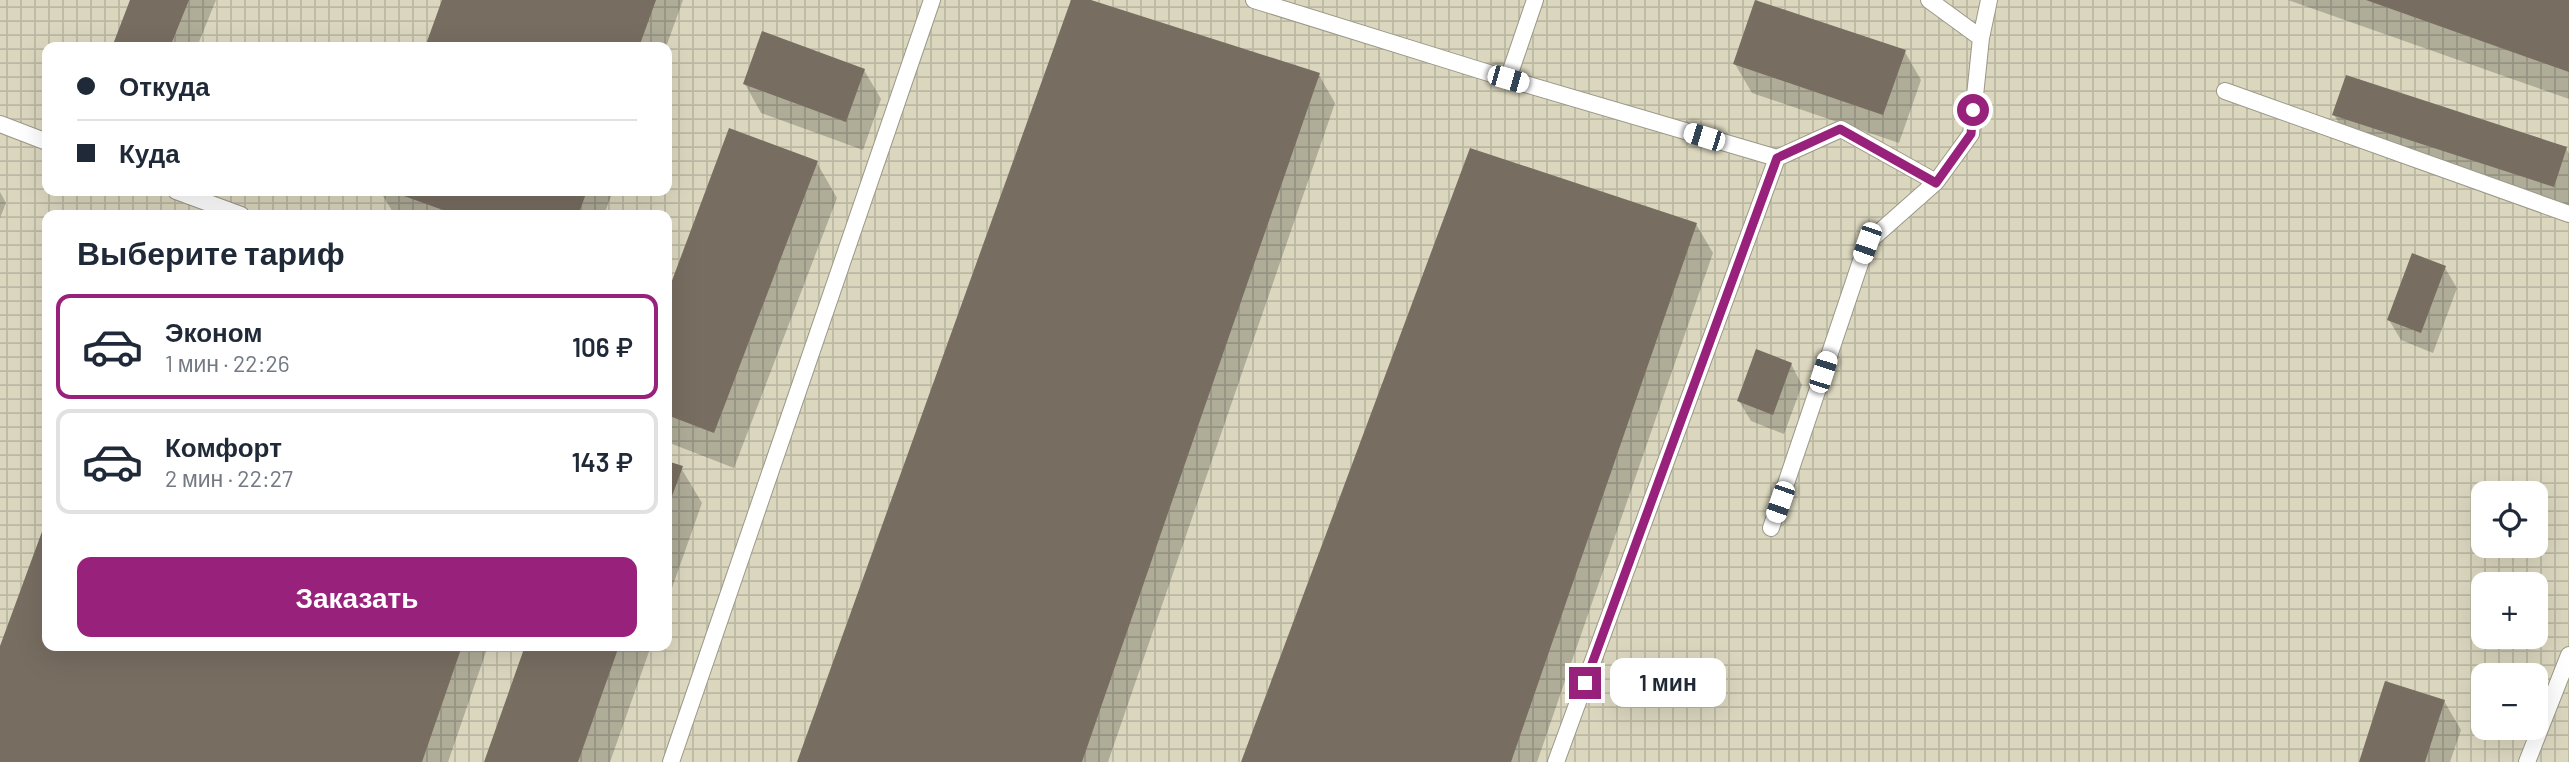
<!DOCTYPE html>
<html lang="ru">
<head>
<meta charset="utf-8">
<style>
  :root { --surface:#fff; --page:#f6f6f7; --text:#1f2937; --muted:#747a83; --line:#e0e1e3; --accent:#98217c }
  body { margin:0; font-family:Barlow,sans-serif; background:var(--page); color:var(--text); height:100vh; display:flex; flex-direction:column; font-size:26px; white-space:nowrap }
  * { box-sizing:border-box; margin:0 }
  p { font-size:23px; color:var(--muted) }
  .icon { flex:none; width:38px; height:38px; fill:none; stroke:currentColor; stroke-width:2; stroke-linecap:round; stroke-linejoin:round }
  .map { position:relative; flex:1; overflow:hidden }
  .sheet { position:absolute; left:42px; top:210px; width:630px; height:441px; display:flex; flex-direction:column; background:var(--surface); border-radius:14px; box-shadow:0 7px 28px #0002 }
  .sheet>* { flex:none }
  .top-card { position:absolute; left:42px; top:42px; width:630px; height:154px; border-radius:14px; box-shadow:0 7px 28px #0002; display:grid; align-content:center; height:154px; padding:0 35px; background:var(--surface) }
  .tools { position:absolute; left:2471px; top:481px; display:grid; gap:14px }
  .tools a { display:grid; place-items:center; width:77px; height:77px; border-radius:14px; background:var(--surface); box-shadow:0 7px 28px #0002; font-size:35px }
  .end { position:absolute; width:32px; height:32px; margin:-16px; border:9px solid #98217c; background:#fff; box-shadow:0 0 0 4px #fff }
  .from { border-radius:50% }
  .bubble { position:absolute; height:49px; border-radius:14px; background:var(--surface); box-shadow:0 7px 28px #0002; font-size:23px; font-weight:600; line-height:49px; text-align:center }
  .car { position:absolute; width:21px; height:42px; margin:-21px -10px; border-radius:9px; box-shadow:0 0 5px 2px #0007; background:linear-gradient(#fff 24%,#345 0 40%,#fff 0 76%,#345 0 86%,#fff 0) }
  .top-card b { display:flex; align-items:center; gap:24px; height:66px; font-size:26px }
  .top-card b+b { border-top:2px solid var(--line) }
  .top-card i { width:18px; height:18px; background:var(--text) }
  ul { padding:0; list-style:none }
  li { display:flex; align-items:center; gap:21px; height:105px; margin:0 14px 10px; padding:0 21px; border:4px solid var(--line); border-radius:14px }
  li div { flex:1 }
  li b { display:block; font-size:26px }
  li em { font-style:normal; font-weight:600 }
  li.current { border-color:var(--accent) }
  li>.icon { width:63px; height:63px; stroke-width:1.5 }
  h2 { padding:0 35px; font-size:32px; line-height:84px }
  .button { display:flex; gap:14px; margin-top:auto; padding:14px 35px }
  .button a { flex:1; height:80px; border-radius:14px; background:var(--accent); color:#fff; font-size:28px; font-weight:600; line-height:80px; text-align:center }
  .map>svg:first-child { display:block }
  .industrial { fill:url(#industrial-grid); fill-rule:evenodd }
  .shadow { fill:#0003 }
  .building { fill:#786d61 }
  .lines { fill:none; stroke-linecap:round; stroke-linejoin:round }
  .service-casing { stroke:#9b9888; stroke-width:18 }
  .service { stroke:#fff; stroke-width:16 }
  .route { stroke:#98217c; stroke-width:9 }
</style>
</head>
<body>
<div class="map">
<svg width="2569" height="762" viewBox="0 0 2569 762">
  <defs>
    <pattern id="industrial-grid" width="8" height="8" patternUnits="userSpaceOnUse" patternTransform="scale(1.75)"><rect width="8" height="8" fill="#dbd7bf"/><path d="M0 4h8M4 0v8" fill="none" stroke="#bbb8a3"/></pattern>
  </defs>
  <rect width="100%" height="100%" fill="#e6e2d1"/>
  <path class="industrial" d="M 0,0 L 2569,0 L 2569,762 L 0,762 ZM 47,47 L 667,47 L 667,191 L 47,191 ZM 47,215 L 667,215 L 667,646 L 47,646 ZM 2483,494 L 2536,494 L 2536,546 L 2483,546 ZM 2483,584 L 2536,584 L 2536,637 L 2483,637 ZM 2483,676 L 2536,676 L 2536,728 L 2483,728 Z"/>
  <path class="shadow" d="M 132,0 L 216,0 L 197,47 L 114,47 Z
    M 444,0 L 683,0 L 666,47 L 427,47 Z
    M 1073,0 L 1085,0 L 1319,75 L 1335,103 L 1108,762 L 798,762 Z
    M 2288,0 L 2569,0 L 2569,99 Z
    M 1905,52 L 1921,80 L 1899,143 L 1752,93 L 1735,64 Z
    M 864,70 L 881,99 L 863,150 L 761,113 L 745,84 Z
    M 2334,115 L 2566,148 L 2569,154 L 2569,214 L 2351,143 Z
    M 731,130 L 817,163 L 837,198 L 734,468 L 667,442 L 667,299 Z
    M 380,191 L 613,191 L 604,215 L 397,215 L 394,214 Z
    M 0,192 L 6,203 L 0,218 Z
    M 1696,224 L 1713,253 L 1537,762 L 1243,762 Z
    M 2445,268 L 2457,288 L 2433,353 L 2401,340 L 2389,320 Z
    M 1791,364 L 1802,385 L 1784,434 L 1751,421 L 1739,401 Z
    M 667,463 L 681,468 L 702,503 L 667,602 Z
    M 47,522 L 47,646 L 488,646 L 448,762 L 0,762 L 0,651 Z
    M 527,646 L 651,646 L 610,762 L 486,762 Z
    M 2444,701 L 2461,730 L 2450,762 L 2361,762 Z"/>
  <path class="building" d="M 130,0 L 189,0 L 170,47 L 112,47 Z
    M 442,0 L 656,0 L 639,47 L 425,47 Z
    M 1071,0 L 1091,0 L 1320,73 L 1082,762 L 797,762 Z
    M 1755,0 L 1906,50 L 1883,115 L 1733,64 Z
    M 2366,0 L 2569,0 L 2569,72 Z
    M 762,31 L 865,69 L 846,122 L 743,84 Z
    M 2346,75 L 2567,147 L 2554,187 L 2332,115 Z
    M 729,128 L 818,161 L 714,433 L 667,415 L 667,294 Z
    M 1470,148 L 1697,223 L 1511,762 L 1241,762 Z
    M 390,191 L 587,191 L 578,215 L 457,215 Z
    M 2412,253 L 2446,266 L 2421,333 L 2387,320 Z
    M 1756,349 L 1792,363 L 1773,415 L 1737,401 Z
    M 667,461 L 683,466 L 667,510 Z
    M 47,518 L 47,646 L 462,646 L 422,762 L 0,762 L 0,646 Z
    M 525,646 L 619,646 L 578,762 L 484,762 Z
    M 2385,681 L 2445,700 L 2425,762 L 2359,762 Z"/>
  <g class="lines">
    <defs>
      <path id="service" d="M 1254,0 L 1508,79 L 1777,158 L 1841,129 L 1936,182 L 1971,134 L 1981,38 L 1929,0
        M 1981,38 L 1989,0
        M 1508,79 L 1535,0
        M 2225,91 L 2569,214
        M 0,124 L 47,142
        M 176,191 L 241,215
        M 1771,528 L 1867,243 L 1936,182
        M 671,762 L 932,0
        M 1556,762 L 1777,158
        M 2527,762 L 2569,655"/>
    </defs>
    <use href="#service" class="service-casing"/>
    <use href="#service" class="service"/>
  </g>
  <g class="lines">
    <path class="route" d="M 1585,683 L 1777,158 L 1840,129 L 1936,183 L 1971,134 L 1973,110"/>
  </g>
</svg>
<div class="tools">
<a><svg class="icon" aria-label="locate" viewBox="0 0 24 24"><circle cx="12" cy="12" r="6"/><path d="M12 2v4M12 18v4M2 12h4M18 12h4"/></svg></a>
<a>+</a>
<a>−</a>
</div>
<i class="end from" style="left:1973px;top:110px"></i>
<i class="end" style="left:1585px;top:683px"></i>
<div class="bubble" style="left:1610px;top:658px;width:116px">1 мин</div>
<i class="car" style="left:1508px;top:79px;rotate:106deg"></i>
<i class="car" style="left:1704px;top:137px;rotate:287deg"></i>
<i class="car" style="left:1867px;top:243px;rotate:199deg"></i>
<i class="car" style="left:1823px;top:372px;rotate:18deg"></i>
<i class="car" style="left:1780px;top:502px;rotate:199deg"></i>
<div class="top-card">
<b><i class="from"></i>Откуда</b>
<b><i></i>Куда</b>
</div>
<section class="sheet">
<h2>Выберите тариф</h2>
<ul>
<li class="current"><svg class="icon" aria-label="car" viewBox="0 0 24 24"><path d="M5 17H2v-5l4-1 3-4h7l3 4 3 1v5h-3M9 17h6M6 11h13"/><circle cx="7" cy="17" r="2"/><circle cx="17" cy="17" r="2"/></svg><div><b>Эконом</b><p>1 мин · 22:26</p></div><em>106 ₽</em></li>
<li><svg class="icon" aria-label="car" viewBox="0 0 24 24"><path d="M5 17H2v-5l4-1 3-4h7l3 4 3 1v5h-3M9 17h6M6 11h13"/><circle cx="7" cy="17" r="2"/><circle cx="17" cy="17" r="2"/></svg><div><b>Комфорт</b><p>2 мин · 22:27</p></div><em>143 ₽</em></li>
</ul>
<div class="button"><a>Заказать</a></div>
</section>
</div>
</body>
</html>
